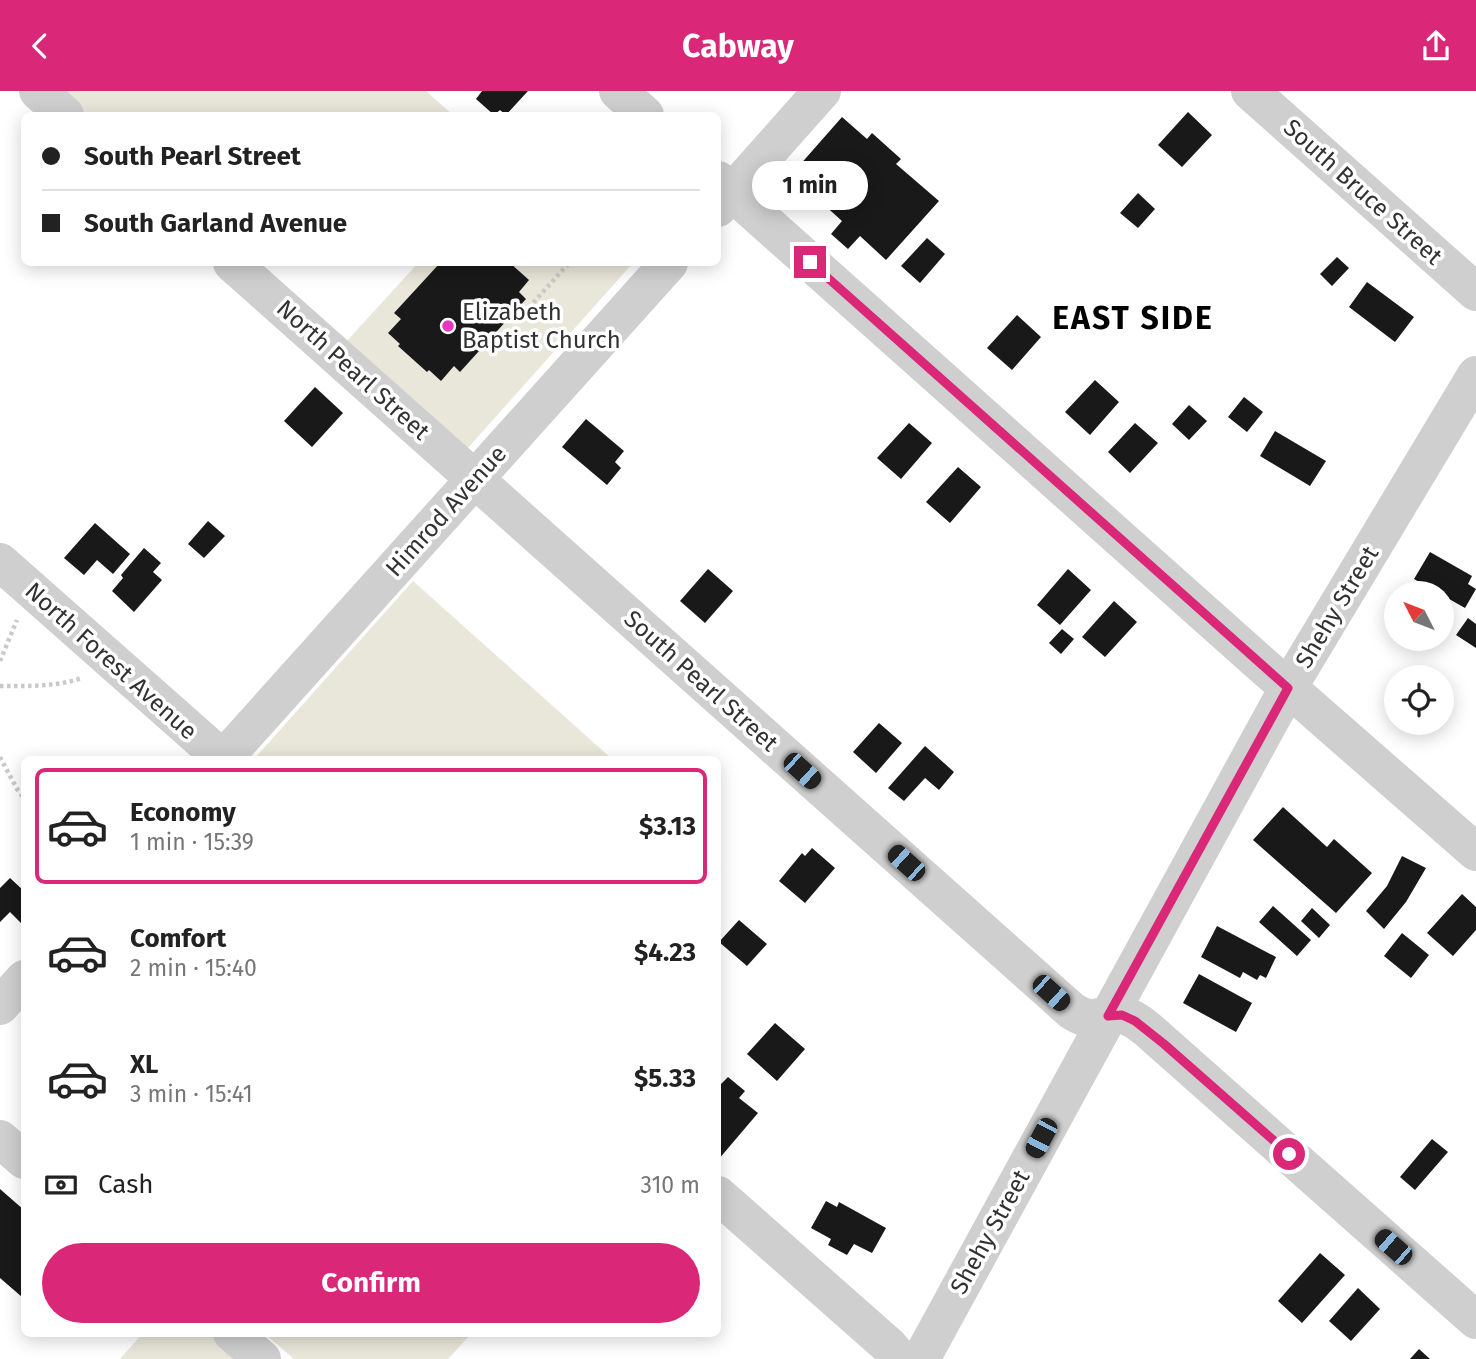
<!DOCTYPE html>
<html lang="en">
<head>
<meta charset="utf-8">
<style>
  :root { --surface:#fff; --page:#f2f2f2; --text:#222; --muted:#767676; --line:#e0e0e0; --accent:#db2777 }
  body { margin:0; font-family:"Fira Sans",sans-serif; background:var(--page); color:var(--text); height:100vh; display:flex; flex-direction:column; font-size:26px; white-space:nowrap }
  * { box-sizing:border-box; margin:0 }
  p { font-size:23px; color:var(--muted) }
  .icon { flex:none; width:38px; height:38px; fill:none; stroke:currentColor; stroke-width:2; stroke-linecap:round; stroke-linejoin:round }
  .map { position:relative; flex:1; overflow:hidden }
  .sheet { position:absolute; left:21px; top:665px; width:700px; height:581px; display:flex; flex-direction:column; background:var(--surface); border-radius:10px; box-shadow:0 4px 18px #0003 }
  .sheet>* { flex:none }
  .guide { position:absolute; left:21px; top:21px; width:700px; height:154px; border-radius:10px; box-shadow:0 4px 18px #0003; display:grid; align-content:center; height:154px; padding:0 21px; background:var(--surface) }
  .needle { width:46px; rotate:312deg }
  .buttons { position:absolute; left:1384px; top:490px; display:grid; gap:14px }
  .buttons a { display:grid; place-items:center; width:70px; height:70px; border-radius:50%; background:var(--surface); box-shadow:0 4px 18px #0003; font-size:35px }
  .end { position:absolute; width:32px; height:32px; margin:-16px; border:9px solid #db2777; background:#fff; box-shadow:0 0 0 4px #fff }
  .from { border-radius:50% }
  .bubble { position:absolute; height:49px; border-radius:24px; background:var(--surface); box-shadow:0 4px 18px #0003; font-size:23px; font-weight:700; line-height:49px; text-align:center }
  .car { position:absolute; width:21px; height:42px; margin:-21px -10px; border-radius:9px; box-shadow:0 0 5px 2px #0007; background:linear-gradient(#222 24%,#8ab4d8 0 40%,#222 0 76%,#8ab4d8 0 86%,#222 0) }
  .guide b { display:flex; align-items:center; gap:24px; height:66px; font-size:26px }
  .guide b+b { border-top:2px solid var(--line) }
  .guide i { width:18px; height:18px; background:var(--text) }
  ul { padding:12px 0 0; list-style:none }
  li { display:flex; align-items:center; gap:21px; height:116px; margin:0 14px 10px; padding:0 7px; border:4px solid transparent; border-radius:10px }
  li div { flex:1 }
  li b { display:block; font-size:26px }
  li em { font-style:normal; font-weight:700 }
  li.current { border-color:var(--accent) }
  li>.icon { width:63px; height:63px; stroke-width:1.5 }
  .pay { display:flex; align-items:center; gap:18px; height:77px; padding:0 21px; font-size:26px }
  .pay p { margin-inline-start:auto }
  .action { display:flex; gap:14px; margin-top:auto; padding:14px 21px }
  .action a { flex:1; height:80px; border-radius:42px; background:var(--accent); color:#fff; font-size:28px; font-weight:700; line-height:80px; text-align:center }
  header { display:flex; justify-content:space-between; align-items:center; height:91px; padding:0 21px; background:var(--accent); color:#fff; font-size:32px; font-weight:700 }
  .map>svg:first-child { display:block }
  .green { fill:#e9e6da }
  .building { fill:#191919 }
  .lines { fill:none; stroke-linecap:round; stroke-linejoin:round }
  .path { stroke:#c9c9c9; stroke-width:4.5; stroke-dasharray:3.5 3.5; stroke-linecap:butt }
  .minor { stroke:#cfcfcf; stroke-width:38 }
  .route { stroke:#db2777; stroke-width:9 }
  .poi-dot { fill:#e537c1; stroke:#fff; stroke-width:2.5 }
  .labels { text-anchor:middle; stroke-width:7; stroke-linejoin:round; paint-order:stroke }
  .street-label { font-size:24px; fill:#323232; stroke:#fff }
  .poi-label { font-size:24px; fill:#323232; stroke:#fff; text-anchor:start }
  .district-label { font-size:32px; font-weight:bold; letter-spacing:2px; fill:#000; stroke:#fff }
</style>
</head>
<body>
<header><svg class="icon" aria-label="back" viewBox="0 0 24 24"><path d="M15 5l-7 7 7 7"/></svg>Cabway<svg class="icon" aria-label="share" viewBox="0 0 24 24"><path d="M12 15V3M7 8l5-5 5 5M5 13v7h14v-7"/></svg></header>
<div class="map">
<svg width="1476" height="1268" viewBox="0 0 1476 1268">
  <rect width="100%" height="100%" fill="#fff"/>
  <path class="green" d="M 38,0 L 426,0 L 453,24 L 65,24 Z
    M 418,172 L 633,172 L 467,358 L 346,251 Z
    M 413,490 L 612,668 L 254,668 Z
    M 143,1242 L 232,1243 L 262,1268 L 120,1268 Z
    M 265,1243 L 471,1243 L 448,1268 L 294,1268 Z"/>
  <path class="building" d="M 482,0 L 528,0 L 506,24 L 500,19 L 494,24 L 476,8 Z
    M 1188,21 L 1212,44 L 1182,76 L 1158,54 Z
    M 842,26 L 867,48 L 872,42 L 901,68 L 896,73 L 939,110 L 886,169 L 860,145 L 848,158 L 831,143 L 842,130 L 791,84 Z
    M 1138,102 L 1155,118 L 1138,137 L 1120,122 Z
    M 927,147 L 945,163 L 920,192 L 901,175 Z
    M 1337,166 L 1349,177 L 1332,195 L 1320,183 Z
    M 440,172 L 510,172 L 529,189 L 519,201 L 526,208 L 460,281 L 454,275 L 441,290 L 429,279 L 427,281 L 398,255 L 400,253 L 388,242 L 401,228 L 394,222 Z
    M 1367,191 L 1414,226 L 1395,251 L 1349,216 Z
    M 1017,224 L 1041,246 L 1012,279 L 987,257 Z
    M 1095,289 L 1119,311 L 1090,344 L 1065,321 Z
    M 315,296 L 343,322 L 312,356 L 284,330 Z
    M 1244,306 L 1263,321 L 1247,341 L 1228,326 Z
    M 1189,314 L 1207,330 L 1189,349 L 1172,333 Z
    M 586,328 L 624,360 L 615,371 L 621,377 L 607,394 L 562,356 Z
    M 909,332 L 932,352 L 901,388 L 877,367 Z
    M 1135,332 L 1158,352 L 1130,382 L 1108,361 Z
    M 1275,340 L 1326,370 L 1310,395 L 1260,365 Z
    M 958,376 L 981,396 L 950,432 L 926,411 Z
    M 208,430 L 225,445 L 204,467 L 188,453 Z
    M 95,432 L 130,463 L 113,483 L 97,469 L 84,484 L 64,467 Z
    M 144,457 L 161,472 L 153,481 L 162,489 L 134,521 L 112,500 L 123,487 L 121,484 Z
    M 1430,461 L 1472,485 L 1468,493 L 1476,498 L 1465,517 L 1442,504 L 1442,502 L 1438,502 L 1414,488 Z
    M 708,478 L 733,500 L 705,532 L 680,510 Z
    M 1068,478 L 1091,499 L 1060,534 L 1037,514 Z
    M 1114,510 L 1137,531 L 1105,566 L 1082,546 Z
    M 1468,527 L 1476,533 L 1476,557 L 1456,544 Z
    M 1062,538 L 1074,548 L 1061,563 L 1049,552 Z
    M 879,632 L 902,652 L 876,682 L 853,661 Z
    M 925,655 L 954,681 L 939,699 L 925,687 L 904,710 L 888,697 Z
    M 1283,716 L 1327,756 L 1334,748 L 1372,782 L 1336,822 L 1253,749 Z
    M 812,757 L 835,777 L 805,812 L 779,790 L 802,762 L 805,765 Z
    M 1402,765 L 1426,777 L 1406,811 L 1384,838 L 1366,820 L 1387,795 Z
    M 10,787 L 24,800 L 24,835 L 10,821 L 0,831 L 0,797 Z
    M 1462,803 L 1476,816 L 1476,839 L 1453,865 L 1427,842 Z
    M 1273,815 L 1311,849 L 1297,865 L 1259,831 Z
    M 1312,817 L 1330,834 L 1319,847 L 1301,830 Z
    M 739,829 L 767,853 L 747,875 L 719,851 Z
    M 1217,835 L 1276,866 L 1266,887 L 1260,884 L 1257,889 L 1243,881 L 1240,887 L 1201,866 Z
    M 1402,842 L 1429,864 L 1411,887 L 1384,865 Z
    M 1199,883 L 1252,912 L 1236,941 L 1183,912 Z
    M 775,932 L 805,958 L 777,990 L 747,963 Z
    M 728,986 L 745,1000 L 739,1007 L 758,1022 L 718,1069 L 718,990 L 721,993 Z
    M 1432,1048 L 1448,1061 L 1415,1099 L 1400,1086 Z
    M 0,1098 L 24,1119 L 24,1203 L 22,1206 L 0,1187 Z
    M 826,1110 L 837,1116 L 839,1111 L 886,1137 L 872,1162 L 854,1153 L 847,1164 L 828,1154 L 831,1148 L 811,1137 Z
    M 1320,1162 L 1345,1184 L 1302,1232 L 1278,1210 Z
    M 1358,1197 L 1380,1218 L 1351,1250 L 1329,1230 Z
    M 1419,1258 L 1430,1268 L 1410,1268 Z"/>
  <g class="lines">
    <path class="path" d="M 518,217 L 534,231
      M 524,222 L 569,172
      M 0,570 L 17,529
      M 0,595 C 28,595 55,596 82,587
      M 0,666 L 17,698 L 24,707"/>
    <path class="minor" d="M 38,0 L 65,24
      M 618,0 L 645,24
      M 1250,0 L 1476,201
      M 718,89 L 1261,573 L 1476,761
      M 718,117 L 822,0
      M 232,172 L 1072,920 C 1095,935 1100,921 1121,924 C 1137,926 1152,943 1164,953 L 1476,1229
      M 0,471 L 223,668
      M 223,668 L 669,172
      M 0,915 L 24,888
      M 0,1048 L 24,1069
      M 718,1104 L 889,1255 L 900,1268
      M 232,1242 L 262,1268
      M 921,1268 L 1288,597 L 1476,284"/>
  </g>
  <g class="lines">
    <path class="route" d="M 810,171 L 1288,597 L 1108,925 L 1122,924 L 1135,930 L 1164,953 L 1289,1063"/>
  </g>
  <circle class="poi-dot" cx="448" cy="235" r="7"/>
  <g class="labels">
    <g class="street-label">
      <text transform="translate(1363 101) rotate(42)" y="8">South Bruce Street</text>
      <text transform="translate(353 279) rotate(42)" y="8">North Pearl Street</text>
      <text transform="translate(446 420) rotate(-48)" y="8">Himrod Avenue</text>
      <text transform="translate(1337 516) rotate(-59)" y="8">Shehy Street</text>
      <text transform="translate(111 570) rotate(42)" y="8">North Forest Avenue</text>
      <text transform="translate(701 590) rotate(42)" y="8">South Pearl Street</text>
      <text transform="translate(990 1141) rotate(-61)" y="8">Shehy Street</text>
    </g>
    <g class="poi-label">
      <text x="462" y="229">Elizabeth<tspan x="462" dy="28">Baptist Church</tspan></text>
    </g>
    <g class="district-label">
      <text x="1133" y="238">EAST SIDE</text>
    </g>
  </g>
</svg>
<div class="buttons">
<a><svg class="needle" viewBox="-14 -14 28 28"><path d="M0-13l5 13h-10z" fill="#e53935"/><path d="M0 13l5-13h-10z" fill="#767676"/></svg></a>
<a><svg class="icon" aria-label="locate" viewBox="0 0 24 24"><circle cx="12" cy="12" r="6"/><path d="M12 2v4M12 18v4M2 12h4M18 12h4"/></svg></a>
</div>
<i class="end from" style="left:1289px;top:1063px"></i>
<i class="end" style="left:810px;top:171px"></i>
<div class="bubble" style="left:752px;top:70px;width:116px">1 min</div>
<i class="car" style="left:802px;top:680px;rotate:132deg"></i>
<i class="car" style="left:906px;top:772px;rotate:312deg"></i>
<i class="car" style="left:1051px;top:902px;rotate:132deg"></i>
<i class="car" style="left:1041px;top:1047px;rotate:208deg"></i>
<i class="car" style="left:1393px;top:1156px;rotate:311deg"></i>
<div class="guide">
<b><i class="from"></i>South Pearl Street</b>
<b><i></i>South Garland Avenue</b>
</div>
<section class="sheet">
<ul>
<li class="current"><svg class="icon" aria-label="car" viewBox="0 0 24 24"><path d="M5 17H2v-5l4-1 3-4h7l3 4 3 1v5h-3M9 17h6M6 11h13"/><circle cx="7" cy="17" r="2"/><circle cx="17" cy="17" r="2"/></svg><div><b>Economy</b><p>1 min · 15:39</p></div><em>$3.13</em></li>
<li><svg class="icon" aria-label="car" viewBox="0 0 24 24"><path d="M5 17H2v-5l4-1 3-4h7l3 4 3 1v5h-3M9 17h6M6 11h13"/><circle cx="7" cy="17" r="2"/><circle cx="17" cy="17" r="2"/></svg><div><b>Comfort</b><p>2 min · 15:40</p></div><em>$4.23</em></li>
<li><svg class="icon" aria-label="car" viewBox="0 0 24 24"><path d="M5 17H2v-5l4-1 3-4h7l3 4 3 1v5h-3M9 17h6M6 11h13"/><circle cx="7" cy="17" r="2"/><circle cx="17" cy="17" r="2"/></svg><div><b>XL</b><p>3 min · 15:41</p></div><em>$5.33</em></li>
</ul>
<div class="pay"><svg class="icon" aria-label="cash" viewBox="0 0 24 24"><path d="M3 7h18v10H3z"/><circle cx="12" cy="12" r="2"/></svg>Cash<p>310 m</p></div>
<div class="action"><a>Confirm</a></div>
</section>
</div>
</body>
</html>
